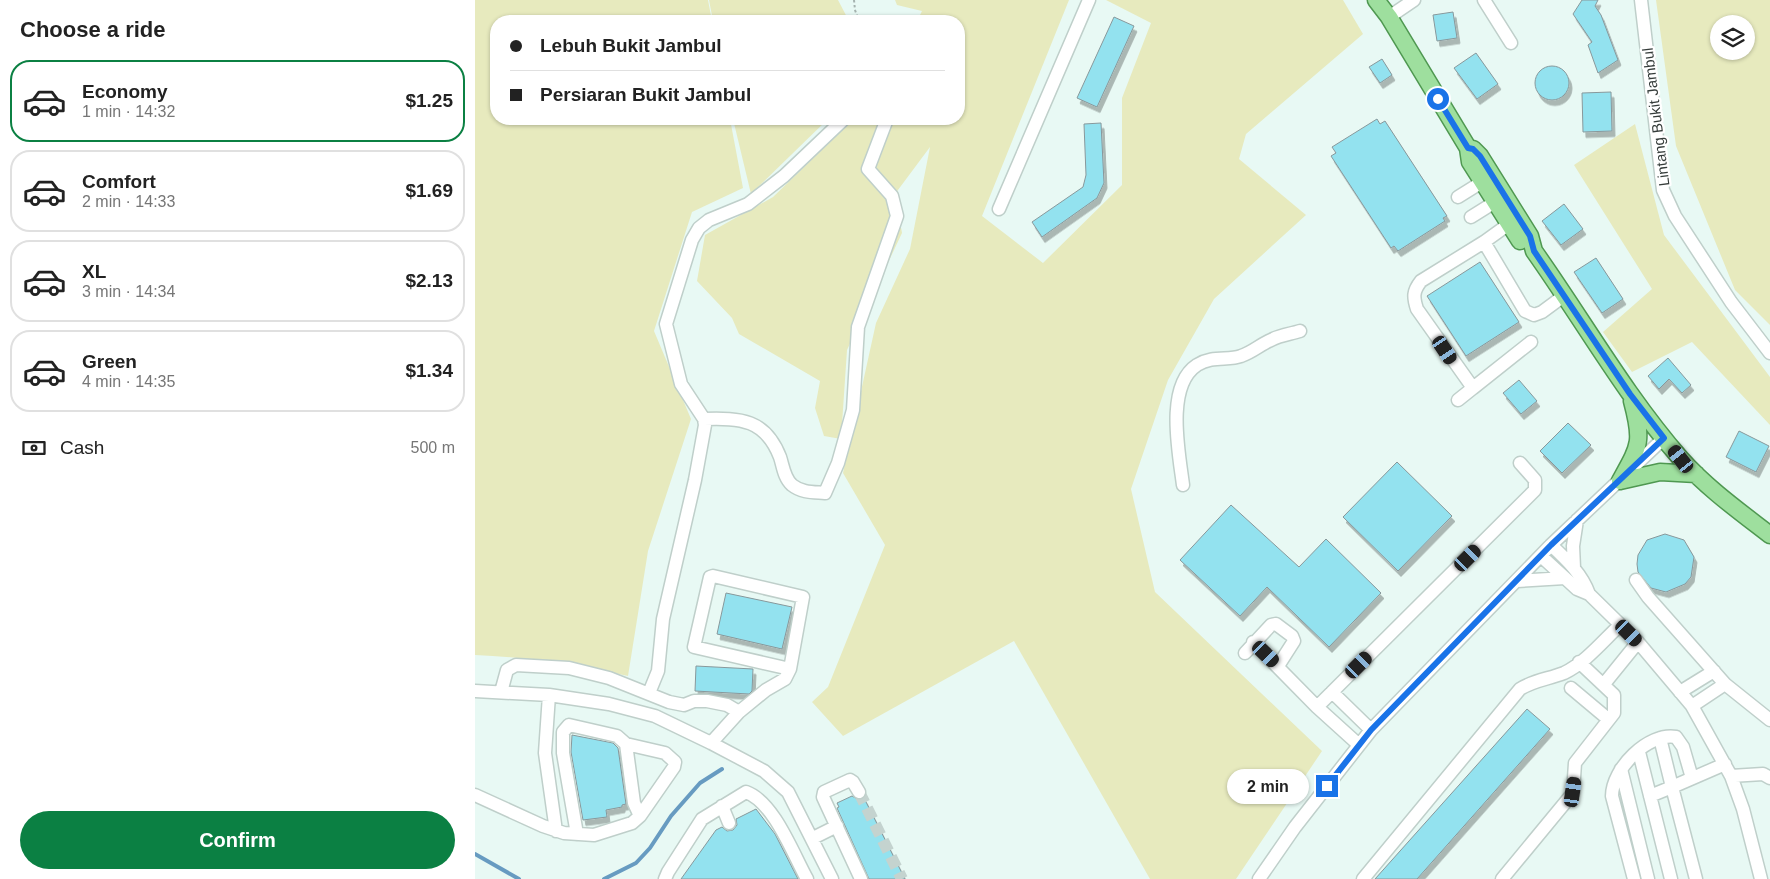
<!DOCTYPE html>
<html lang="en">
<head>
<meta charset="utf-8">
<style>
  :root { --surface:#fff; --page:#f2f2f2; --text:#222; --muted:#767676; --line:#e0e0e0; --accent:#0b8043 }
  body { margin:0; font-family:Arial,sans-serif; background:var(--page); color:var(--text); height:100vh; display:flex; flex-direction:column; font-size:19px; white-space:nowrap }
  * { box-sizing:border-box; margin:0 }
  p { font-size:16px; color:var(--muted) }
  .icon { flex:none; width:28px; height:28px; fill:none; stroke:currentColor; stroke-width:2; stroke-linecap:round; stroke-linejoin:round }
  .map { position:relative; flex:1; overflow:hidden }
  .sheet { display:flex; flex-direction:column; background:var(--surface); width:475px }
  .sheet>* { flex:none }
  .guide { position:absolute; left:15px; top:15px; width:475px; height:110px; border-radius:20px; box-shadow:0 1px 4px #0004; display:grid; align-content:center; height:110px; padding:0 20px; background:var(--surface) }
  .tools { position:absolute; left:1235px; top:15px; display:grid; gap:10px }
  .tools a { display:grid; place-items:center; width:45px; height:45px; border-radius:50%; background:var(--surface); box-shadow:0 1px 4px #0004; font-size:25px }
  .end { position:absolute; width:22px; height:22px; margin:-11px; border:6px solid #1a73e8; background:#fff; box-shadow:0 0 0 2px #fff }
  .from { border-radius:50% }
  .bubble { position:absolute; height:35px; border-radius:18px; background:var(--surface); box-shadow:0 1px 4px #0004; font-size:16px; font-weight:700; line-height:35px; text-align:center }
  .car { position:absolute; width:15px; height:30px; margin:-15px -8px; border-radius:6px; box-shadow:0 0 4px 1px #0007; background:linear-gradient(#222 24%,#8ab4d8 0 40%,#222 0 76%,#8ab4d8 0 86%,#222 0) }
  .guide b { display:flex; align-items:center; gap:18px; height:48px; font-size:19px }
  .guide b+b { border-top:1px solid var(--line) }
  .guide i { width:12px; height:12px; background:var(--text) }
  ul { padding:0; list-style:none }
  li { display:flex; align-items:center; gap:15px; height:82px; margin:0 10px 8px; padding:0 10px; border:2px solid var(--line); border-radius:20px }
  li div { flex:1 }
  li b { display:block; font-size:19px }
  li em { font-style:normal; font-weight:700 }
  li.on { border-color:var(--accent) }
  li>.icon { width:45px; height:45px; stroke-width:1.5 }
  h2 { padding:0 20px; font-size:22px; line-height:60px }
  .pay { display:flex; align-items:center; gap:12px; height:55px; padding:0 20px; font-size:19px }
  .pay p { margin-inline-start:auto }
  .cta { display:flex; gap:10px; margin-top:auto; padding:10px 20px }
  .cta a { flex:1; height:58px; border-radius:30px; background:var(--accent); color:#fff; font-size:20px; font-weight:700; line-height:58px; text-align:center }
  main { display:flex; flex:1; min-height:0 }
  .map>svg:first-child { display:block }
  .green { fill:#e7eabe; fill-rule:evenodd }
  .lines { fill:none; stroke-linecap:round; stroke-linejoin:round }
  .stream { stroke:#679bc1; stroke-width:4 }
  .building { fill:#93e2ef; stroke:#88989b; filter:url(#shadow) }
  .minor-tunnel { stroke:#c4d3cf; stroke-width:12; stroke-dasharray:12 6; stroke-linecap:butt }
  .minor-casing { stroke:#bfcfca; stroke-width:15 }
  .major-casing { stroke:#4f9851; stroke-width:19 }
  .path { stroke:#a5b3af; stroke-width:2; stroke-dasharray:2.5 2.5; stroke-linecap:butt }
  .minor { stroke:#fff; stroke-width:12 }
  .major { stroke:#9edf9e; stroke-width:16 }
  .route { stroke:#1a73e8; stroke-width:6 }
  .labels { text-anchor:middle; stroke-width:4.5; stroke-linejoin:round; paint-order:stroke }
  .street-label { font-size:15px; fill:#363d3b; stroke:#fff }
</style>
</head>
<body>
<main>
<section class="sheet">
<h2>Choose a ride</h2>
<ul>
<li class="on"><svg class="icon" aria-label="car" viewBox="0 0 24 24"><path d="M5 17H2v-5l4-1 3-4h7l3 4 3 1v5h-3M9 17h6M6 11h13"/><circle cx="7" cy="17" r="2"/><circle cx="17" cy="17" r="2"/></svg><div><b>Economy</b><p>1 min · 14:32</p></div><em>$1.25</em></li>
<li><svg class="icon" aria-label="car" viewBox="0 0 24 24"><path d="M5 17H2v-5l4-1 3-4h7l3 4 3 1v5h-3M9 17h6M6 11h13"/><circle cx="7" cy="17" r="2"/><circle cx="17" cy="17" r="2"/></svg><div><b>Comfort</b><p>2 min · 14:33</p></div><em>$1.69</em></li>
<li><svg class="icon" aria-label="car" viewBox="0 0 24 24"><path d="M5 17H2v-5l4-1 3-4h7l3 4 3 1v5h-3M9 17h6M6 11h13"/><circle cx="7" cy="17" r="2"/><circle cx="17" cy="17" r="2"/></svg><div><b>XL</b><p>3 min · 14:34</p></div><em>$2.13</em></li>
<li><svg class="icon" aria-label="car" viewBox="0 0 24 24"><path d="M5 17H2v-5l4-1 3-4h7l3 4 3 1v5h-3M9 17h6M6 11h13"/><circle cx="7" cy="17" r="2"/><circle cx="17" cy="17" r="2"/></svg><div><b>Green</b><p>4 min · 14:35</p></div><em>$1.34</em></li>
</ul>
<div class="pay"><svg class="icon" aria-label="cash" viewBox="0 0 24 24"><path d="M3 7h18v10H3z"/><circle cx="12" cy="12" r="2"/></svg>Cash<p>500 m</p></div>
<div class="cta"><a>Confirm</a></div>
</section>
<div class="map">
<svg width="1295" height="879" viewBox="0 0 1295 879">
  <defs>
    <filter id="shadow"><feDropShadow dx="3" dy="5.5" stdDeviation="0" flood-color="#0004"/></filter>
  </defs>
  <rect width="100%" height="100%" fill="#e8f9f4"/>
  <path class="green" d="M 0,0 L 233,0 L 237,21 L 21,21 L 21,119 L 255,119 L 268,188 L 217,212 L 179,331 L 216,419 L 173,551 L 153,676 C 102,665 52,657 0,655 Z
    M 234,0 L 363,0 L 374,21 L 238,21 Z
    M 420,0 L 594,0 L 507,216 L 568,263 L 647,185 L 647,98 L 676,23 L 631,0 L 868,0 L 888,34 L 771,134 L 764,159 L 831,215 L 739,299 L 693,380 L 656,489 L 680,592 L 847,751 L 761,879 L 675,879 L 539,641 L 368,736 L 337,702 L 353,687 L 410,545 L 368,473 L 401,323 L 435,249 L 455,147 L 420,194 L 427,233 L 372,350 L 366,439 L 349,436 L 340,408 L 345,381 L 264,334 L 257,318 L 222,281 L 230,235 L 298,197 L 379,119 L 484,119 L 484,21 L 442,21 L 447,11 L 422,5 Z
    M 1181,0 L 1295,0 L 1295,325 L 1260,290 L 1201,146 ZM 1244,24 L 1271,24 L 1271,51 L 1244,51 Z
    M 258,119 L 353,119 L 276,194 Z
    M 1160,124 L 1189,235 L 1295,377 L 1295,425 L 1217,342 L 1157,372 L 1128,332 L 1177,289 L 1099,165 Z"/>
  <g class="lines">
    <path class="stream" d="M 0,854 L 44,879
      M 129,879 L 161,863 L 175,848 L 196,816 L 225,783 L 247,769"/>
  </g>
  <path class="building" d="M 1107,0 L 1123,0 L 1120,6 L 1126,15 L 1143,60 L 1123,73 L 1113,45 L 1117,42 L 1098,14 Z
    M 978,12 L 982,38 L 962,41 L 958,15 Z
    M 639,17 L 659,26 L 622,107 L 602,98 Z
    M 1001,53 L 1023,84 L 1002,99 L 979,68 Z
    M 907,59 L 917,75 L 905,83 L 894,67 Z
    M1060 83a17 17 0 1 1 34 0a17 17 0 1 1-34 0Z
    M 1136,92 L 1137,131 L 1108,132 L 1107,93 Z
    M 902,119 L 905,124 L 910,121 L 972,216 L 968,218 L 970,221 L 923,251 L 919,246 L 916,248 L 856,156 L 861,153 L 857,147 Z
    M 626,123 L 629,183 L 622,198 L 567,237 L 557,222 L 608,187 L 611,175 L 609,124 Z
    M 1089,204 L 1108,229 L 1086,245 L 1067,221 Z
    M 1121,258 L 1148,299 L 1127,313 L 1099,272 Z
    M 1005,262 L 1044,322 L 991,356 L 952,296 Z
    M 1193,358 L 1216,385 L 1207,393 L 1194,379 L 1184,389 L 1173,376 Z
    M 1044,380 L 1062,401 L 1046,414 L 1028,393 Z
    M 1093,423 L 1116,445 L 1087,473 L 1065,451 Z
    M 1264,431 L 1294,446 L 1281,472 L 1251,457 Z
    M 922,462 L 977,516 L 923,571 L 868,517 Z
    M 756,505 L 824,567 L 851,539 L 906,593 L 854,647 L 792,587 L 765,616 L 705,560 Z
    M 1190,534 L 1209,540 L 1219,557 L 1216,577 L 1210,584 L 1191,592 L 1176,588 L 1163,572 L 1162,564 L 1163,555 L 1172,540 Z
    M 251,593 L 317,607 L 307,649 L 242,634 Z
    M 221,666 L 278,669 L 277,691 L 274,694 L 220,691 Z
    M 1052,709 L 1075,729 L 942,879 L 900,879 Z
    M 97,735 L 138,743 L 143,748 L 151,804 L 147,805 L 147,807 L 131,810 L 132,817 L 108,820 L 96,752 Z
    M 377,796 L 384,800 L 389,798 L 430,879 L 394,879 L 362,808 L 364,807 L 362,803 Z
    M 281,809 L 300,834 L 323,879 L 206,879 L 241,830 L 247,827 L 252,831 L 258,830 L 262,825 L 261,819 Z"/>
  <g class="lines">
    <path class="minor-tunnel" d="M 384,792 L 427,879"/>
    <defs>
      <path id="minor" d="M 1009,0 L 1036,43
        M 1166,0 L 1188,190 L 1200,216 L 1256,302 L 1295,353
        M 914,17 L 939,0
        M 983,197 L 1007,182
        M 524,209 L 614,0
        M 996,217 L 1020,202
        M 1009,242 L 1050,311 L 1059,315 L 1067,312 L 1090,295
        M 998,388 L 1056,342
        M 983,400 L 998,388 L 942,309 C 938,297 938,291 946,281 L 1009,242 L 1034,224
        M 229,419 C 266,418 290,419 305,457 C 308,466 309,478 317,485 C 327,493 339,492 350,493 L 363,463 L 378,410 L 383,327 L 422,216 L 417,196 L 393,169 L 412,119
        M 708,485 C 704,453 690,386 722,365 C 738,355 753,361 766,356 C 778,352 786,344 796,340 C 805,335 816,334 825,331
        M 1076,545 C 1092,560 1107,574 1114,594
        M 1066,556 L 1102,589 L 1114,594 L 1163,642 L 1217,706 L 1256,776 L 1268,809 L 1286,879
        M 1099,568 L 1098,546 L 1102,520
        M 238,576 L 328,597 L 315,669 L 219,647 L 235,577 Z
        M 1161,580 L 1173,597 L 1250,684 L 1295,720
        M 1042,581 L 1090,578
        M 778,642 L 842,707 L 884,745
        M 770,653 L 796,625 L 801,624 L 817,636 L 819,641 L 803,666
        M 1129,684 L 1163,642
        M 1096,688 L 1133,719
        M 0,691 L 74,695 L 134,704 L 180,716 L 236,743 L 289,771 L 313,792 L 357,879
        M 26,692 L 32,670 L 41,665 L 94,668 L 134,678 L 194,702 L 209,705 L 219,701 L 232,701 L 252,705 L 264,712
        M 857,692 L 896,730
        M 1205,692 L 1239,671
        M 174,693 L 183,671 L 188,619 L 220,480 L 230,425 L 229,419 L 206,384 L 191,324 L 217,240 L 224,228 L 234,220 L 273,204 L 309,176 L 369,119
        M 74,695 L 70,753 L 81,831
        M 1217,706 L 1250,684
        M 842,707 L 1060,490 L 1060,480 L 1045,463
        M 236,743 L 264,712 L 291,690 L 310,679 L 315,669
        M 1164,752 L 1196,879
        M 1146,769 L 1173,879
        M 1256,776 L 1288,774 L 1295,778
        M 384,792 L 378,782 L 375,780 L 349,792 L 348,797 L 386,879
        M 0,795 L 68,826 L 89,833 L 119,835 L 157,823 L 165,816 L 199,767 L 200,762 L 190,753 L 151,744
        M 1175,796 L 1197,787 L 1185,738
        M 247,806 L 254,823
        M 102,834 L 88,753 L 88,732 L 94,725 L 142,736 L 151,744 L 159,803 L 165,816
        M 338,838 L 362,826
        M 190,879 L 193,872 L 227,819 L 271,792 C 299,802 318,854 332,879
        M 784,879 L 820,827 L 896,730 L 1076,545 L 1189,438
        M 888,879 L 1045,689 C 1059,680 1074,679 1089,673 C 1110,663 1128,641 1145,625
        M 1027,879 L 1098,793 L 1100,763 L 1139,713 L 1139,695 L 1104,662
        M 1159,879 L 1137,796 C 1137,769 1173,732 1201,737 L 1208,747 L 1217,778
        M 1221,879 L 1197,787 L 1250,764"/>
      <path id="major" d="M 901,0 L 914,17 L 993,148 L 995,162 L 1045,241
        M 993,148 L 998,149 L 1005,156 L 1055,236 L 1059,251 C 1108,320 1150,395 1206,459 C 1232,488 1264,511 1295,535
        M 1145,481 C 1165,445 1168,442 1157,401
        M 1145,481 L 1185,472 L 1221,474"/>
    </defs>
    <use href="#minor" class="minor-casing"/>
    <use href="#major" class="major-casing"/>
    <path class="path" d="M 379,0 L 380,10 L 384,21"/>
    <use href="#minor" class="minor"/>
    <use href="#major" class="major"/>
  </g>
  <g class="lines">
    <path class="route" d="M 852,786 L 896,730 L 1076,545 L 1189,438 L 1155,394 L 1059,251 L 1055,236 L 1005,156 L 998,149 L 993,148 L 963,99"/>
  </g>
  <g class="labels">
    <g class="street-label">
      <text transform="translate(1181 117) rotate(-97)" y="5">Lintang Bukit Jambul</text>
    </g>
  </g>
</svg>
<div class="tools">
<a><svg class="icon" aria-label="layers" viewBox="0 0 24 24"><path d="M12 4l9 5-9 5-9-5zM3 14l9 5 9-5"/></svg></a>
</div>
<i class="end from" style="left:963px;top:99px"></i>
<i class="end" style="left:852px;top:786px"></i>
<div class="bubble" style="left:752px;top:769px;width:82px">2 min</div>
<i class="car" style="left:970px;top:350px;rotate:146deg"></i>
<i class="car" style="left:1206px;top:459px;rotate:322deg"></i>
<i class="car" style="left:993px;top:558px;rotate:45deg"></i>
<i class="car" style="left:1154px;top:633px;rotate:135deg"></i>
<i class="car" style="left:791px;top:654px;rotate:134deg"></i>
<i class="car" style="left:884px;top:665px;rotate:45deg"></i>
<i class="car" style="left:1098px;top:792px;rotate:8deg"></i>
<div class="guide">
<b><i class="from"></i>Lebuh Bukit Jambul</b>
<b><i></i>Persiaran Bukit Jambul</b>
</div>
</div>
</main>
</body>
</html>
